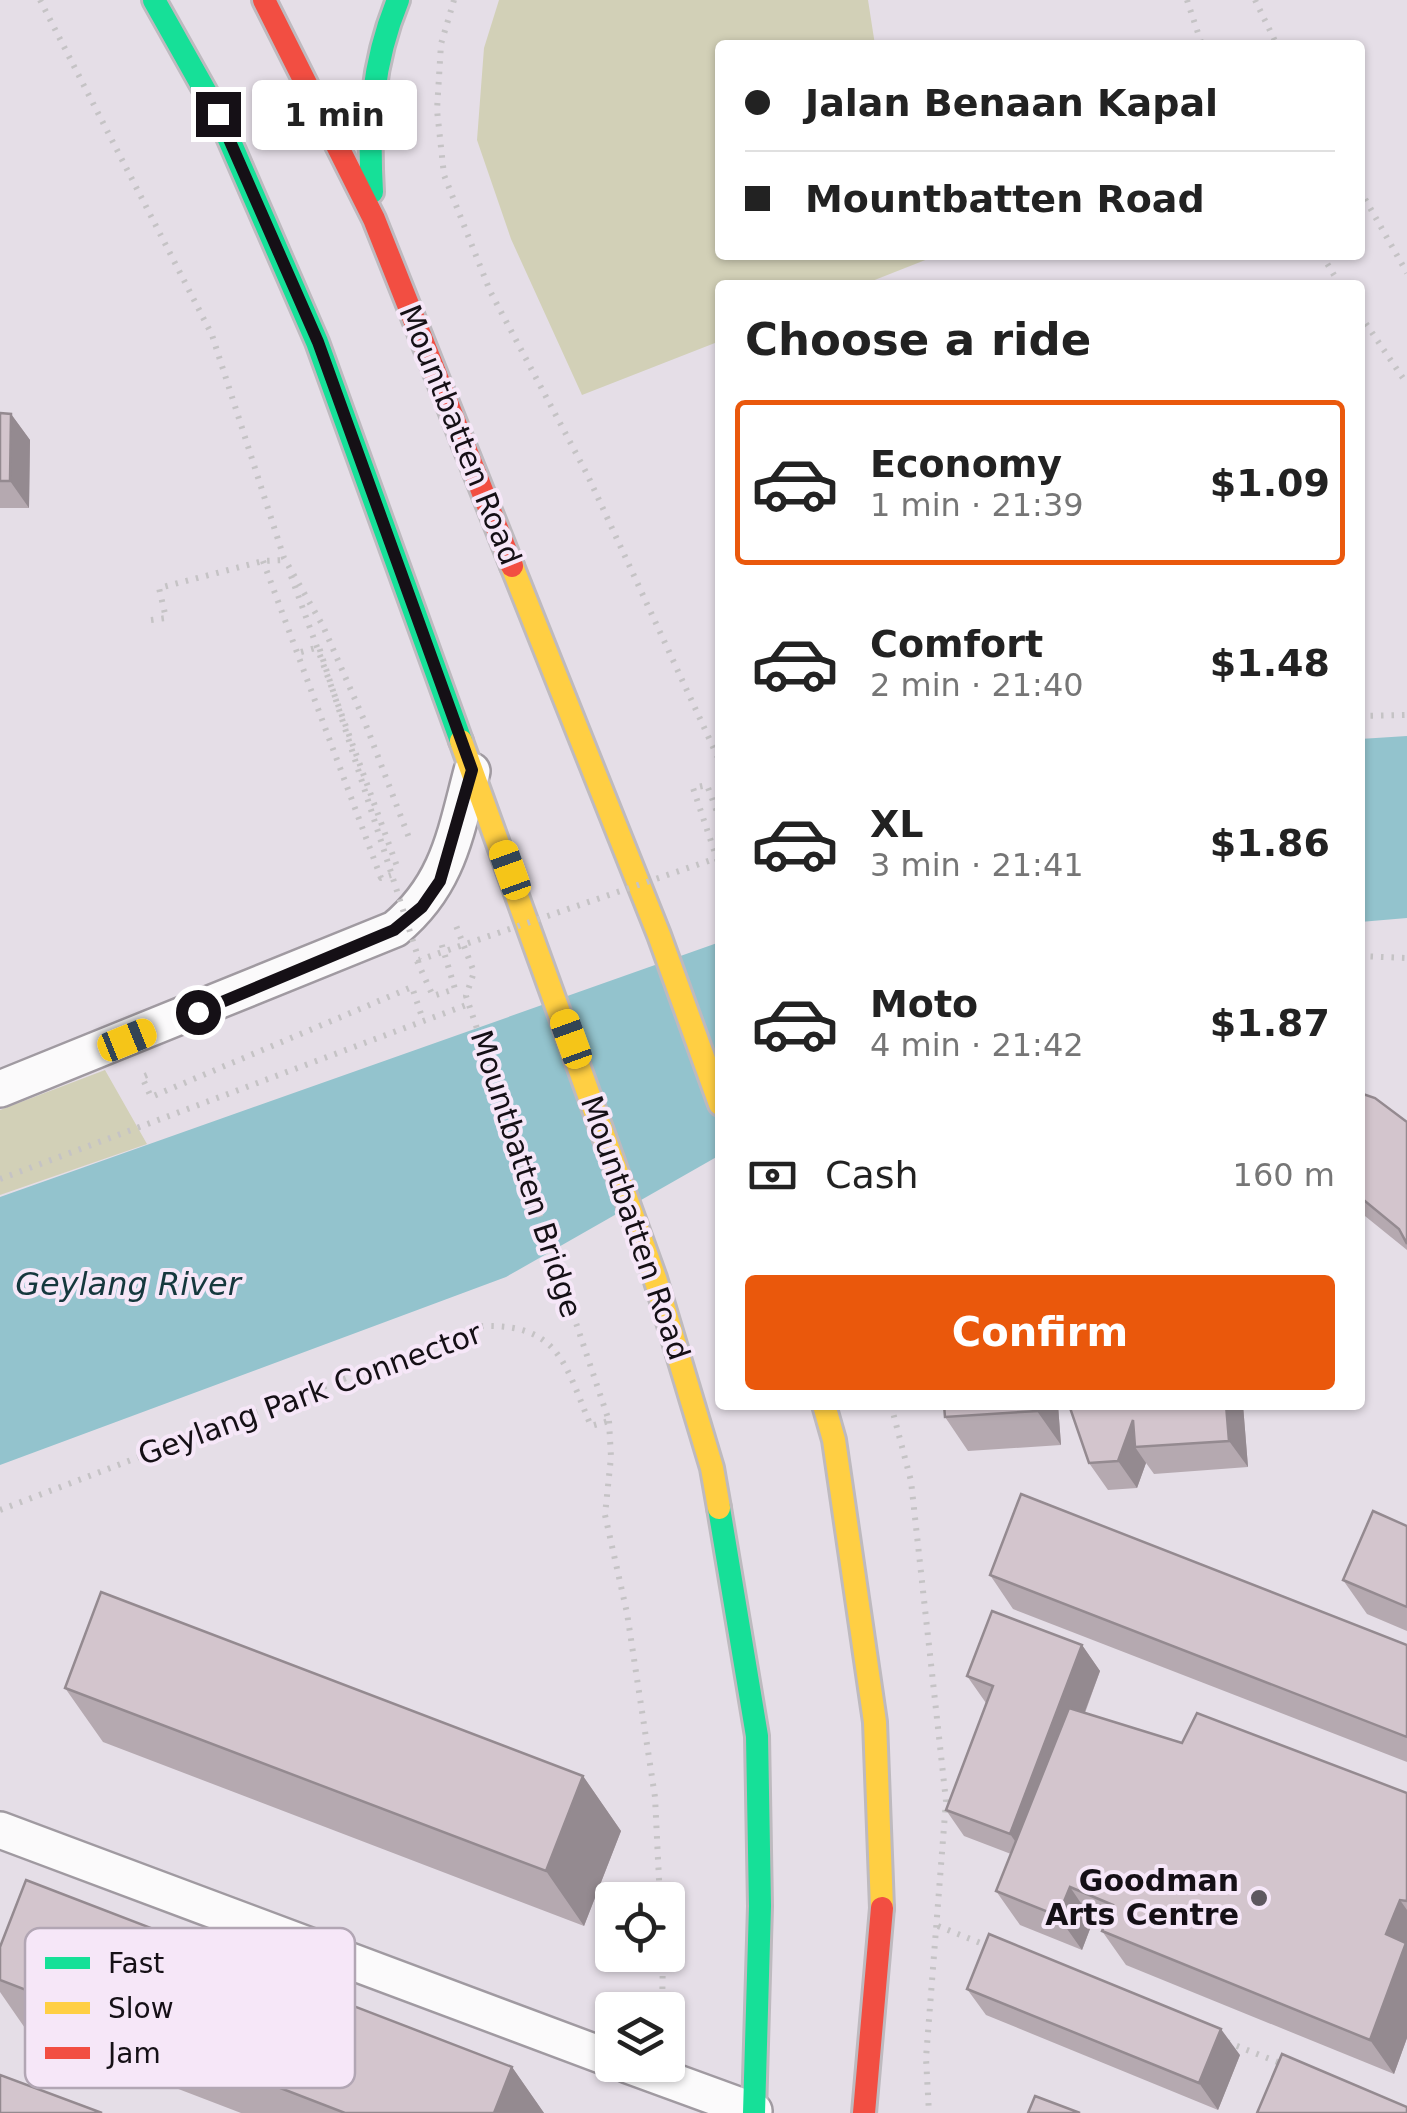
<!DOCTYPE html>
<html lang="en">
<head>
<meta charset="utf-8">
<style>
  :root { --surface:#fff; --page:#f6f6f6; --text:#222; --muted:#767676; --line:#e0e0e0; --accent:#ea580c }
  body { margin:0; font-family:"DejaVu Sans",sans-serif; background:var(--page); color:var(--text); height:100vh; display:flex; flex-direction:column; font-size:38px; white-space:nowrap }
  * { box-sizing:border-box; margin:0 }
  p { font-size:32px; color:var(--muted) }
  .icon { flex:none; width:55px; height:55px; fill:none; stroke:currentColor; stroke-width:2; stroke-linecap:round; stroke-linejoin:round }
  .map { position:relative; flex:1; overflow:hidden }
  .drawer { position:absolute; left:715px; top:280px; width:650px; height:1130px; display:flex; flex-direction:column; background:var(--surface); border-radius:10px; box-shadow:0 2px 8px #0004 }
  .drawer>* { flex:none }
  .guide { position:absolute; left:715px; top:40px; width:650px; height:220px; border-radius:10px; box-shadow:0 2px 8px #0004; display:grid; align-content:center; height:220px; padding:0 30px; background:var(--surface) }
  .fabs { position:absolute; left:595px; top:1882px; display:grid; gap:20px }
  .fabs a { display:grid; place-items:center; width:90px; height:90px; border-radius:10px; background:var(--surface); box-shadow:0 2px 8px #0004; font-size:50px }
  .end { position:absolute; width:45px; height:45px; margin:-22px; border:12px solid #151016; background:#fff; box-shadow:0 0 0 5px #fff }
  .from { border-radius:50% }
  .bubble { position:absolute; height:70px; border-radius:10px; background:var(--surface); box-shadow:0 2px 8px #0004; font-size:32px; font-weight:700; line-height:70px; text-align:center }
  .car { position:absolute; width:30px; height:60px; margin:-30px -15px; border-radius:12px; box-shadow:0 0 8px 2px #0007; background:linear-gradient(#f5c518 24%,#345 0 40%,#f5c518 0 76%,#345 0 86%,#f5c518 0) }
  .guide b { display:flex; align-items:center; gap:35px; height:95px; font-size:38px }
  .guide b+b { border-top:2px solid var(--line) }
  .guide i { width:25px; height:25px; background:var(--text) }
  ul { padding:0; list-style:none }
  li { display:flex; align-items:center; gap:30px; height:165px; margin:0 20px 15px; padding:0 10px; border:5px solid transparent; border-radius:10px }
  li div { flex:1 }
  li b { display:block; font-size:38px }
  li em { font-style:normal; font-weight:700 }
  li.selected { border-color:var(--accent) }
  li>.icon { width:90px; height:90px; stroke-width:1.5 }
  h2 { padding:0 30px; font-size:45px; line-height:120px }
  .pay { display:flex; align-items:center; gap:25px; height:110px; padding:0 30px; font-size:38px }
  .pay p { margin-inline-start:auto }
  .primary-button { display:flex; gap:20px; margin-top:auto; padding:20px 30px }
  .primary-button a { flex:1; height:115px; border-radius:10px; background:var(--accent); color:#fff; font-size:40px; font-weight:700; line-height:115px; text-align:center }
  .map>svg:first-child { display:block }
  .green { fill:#d2d0b7 }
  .water { fill:#93c3cd }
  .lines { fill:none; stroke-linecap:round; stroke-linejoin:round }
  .street-casing { stroke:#a09aa1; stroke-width:40 }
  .fast-casing { stroke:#bebabf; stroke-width:28 }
  .slow-casing { stroke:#bebabf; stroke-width:28 }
  .jam-casing { stroke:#bebabf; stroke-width:28 }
  .path { stroke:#c5c3c5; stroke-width:6; stroke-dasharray:2.5 8; stroke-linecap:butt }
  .street { stroke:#fbfafb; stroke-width:35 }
  .fast { stroke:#16e098; stroke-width:22 }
  .slow { stroke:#ffcf43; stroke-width:22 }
  .jam { stroke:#f24e42; stroke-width:22 }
  .path-bridge { stroke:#c5c3c5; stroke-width:6; stroke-dasharray:2.5 8; stroke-linecap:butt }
  .wall { fill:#b5a9b0 }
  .shaded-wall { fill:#948a90 }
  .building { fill:#d3c5cd; stroke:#948a90; stroke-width:2.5 }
  .route { stroke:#151016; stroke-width:12 }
  .poi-dot { fill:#5e585f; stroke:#f6e7f8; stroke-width:4 }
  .labels { text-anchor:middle; stroke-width:8; stroke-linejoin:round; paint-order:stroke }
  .street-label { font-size:30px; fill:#151016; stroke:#f6e7f8 }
  .poi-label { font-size:30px; font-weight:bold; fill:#151016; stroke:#f6e7f8; text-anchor:end }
  .water-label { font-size:32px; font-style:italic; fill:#15383d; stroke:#f6e7f8 }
  .key { fill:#f6e7f8; stroke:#b2a6b4; stroke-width:2.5 }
  .key-label { font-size:28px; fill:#151016 }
</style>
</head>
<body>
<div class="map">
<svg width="1407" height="2113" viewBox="0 0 1407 2113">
  <rect width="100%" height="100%" fill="#e5dee7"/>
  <path class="green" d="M 499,0 L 868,0 L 875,45 L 720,45 L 720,255 L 938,255 L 862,285 L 720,285 L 720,341 L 582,395 L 511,239 L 477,140 L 484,48 Z
    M 105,1070 L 147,1144 L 0,1195 L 0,1110 Z"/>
  <path class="water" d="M 1407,736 L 1407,918 L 1360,922 L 1360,739 Z
    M 720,942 L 720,1155 L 506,1277 L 0,1465 L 0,1197 Z"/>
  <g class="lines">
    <defs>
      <path id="street" d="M 0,1089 L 395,929 C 448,885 455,835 472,771
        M 0,1830 L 612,2059
        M 628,2065 L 754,2111"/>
      <path id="fast" d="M 154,0 L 218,114 L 317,342 L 461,741
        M 372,192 C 368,125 372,63 398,0
        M 719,1508 L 757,1736 L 760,1906 L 754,2113"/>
      <path id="slow" d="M 512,566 L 659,935 L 720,1104
        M 461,741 L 655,1278 L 712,1468 L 719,1508
        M 824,1405 L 834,1440 L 875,1722 L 882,1908"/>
      <path id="jam" d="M 264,0 L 374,219 L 512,566
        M 864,2113 L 882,1908"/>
    </defs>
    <use href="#street" class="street-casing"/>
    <use href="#fast" class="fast-casing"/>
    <use href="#slow" class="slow-casing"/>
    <use href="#jam" class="jam-casing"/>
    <path class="path" d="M 40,0 L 212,335 L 284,558 L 323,626 L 364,720 L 411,843
      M 454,0 L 441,44 L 437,110 L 444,175 L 490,291 L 587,474 L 720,762
      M 1187,0 L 1202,45
      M 1255,0 L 1277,45
      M 1360,190 L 1407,273
      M 1322,255 L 1340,285
      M 1360,315 L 1407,384
      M 263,561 L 381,878 L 391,875
      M 291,576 L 398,869
      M 151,620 L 166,618 L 159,588 L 263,561 L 284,560
      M 1360,716 L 1407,715
      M 720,820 L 707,785 L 693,788 L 720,868
      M 1360,956 L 1407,958
      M 417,961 L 433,996 L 455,989 L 440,939
      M 147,1075 L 142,1077 L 151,1097 L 412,987 L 423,1020
      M 0,1179 L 469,1004
      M 891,1405 L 911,1481 L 946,1801 L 926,2058 L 929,2113
      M 609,1421 L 611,1457 L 605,1515 L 627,1613 L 655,1797 L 660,1900
      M 0,1510 L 483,1326 C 560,1324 565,1365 591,1426 L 609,1421 L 466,996 L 474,972 L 455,923
      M 938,1926 L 988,1946
      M 662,2010 L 663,1955
      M 1227,2042 L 1285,2065"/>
    <use href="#street" class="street"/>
    <use href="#fast" class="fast"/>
    <use href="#slow" class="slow"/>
    <use href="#jam" class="jam"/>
    <path class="path-bridge" d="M 301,652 L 319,647 L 419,960 L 720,857"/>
  </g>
  <path class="wall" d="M 0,413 L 11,414 L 30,440 L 29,508 L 0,508 Z
    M 1360,1093 L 1407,1122 L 1407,1250 L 1360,1212 Z
    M 944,1405 L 1058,1405 L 1061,1445 L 968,1451 L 945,1417 Z
    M 1243,1405 L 1248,1467 L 1154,1474 L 1146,1463 L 1137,1488 L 1108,1490 L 1089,1463 Z
    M 1407,1526 L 1407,1631 L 1367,1614 L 1343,1580 Z
    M 990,1575 L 1407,1645 L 1407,1762 L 1013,1609 Z
    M 1082,1645 L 1100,1671 L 1085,1713 L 1182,1743 L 1407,1793 L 1407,2038 L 1394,2074 L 1126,1965 L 1102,1931 L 1104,1926 L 1093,1921 L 1082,1950 L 1020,1925 L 996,1891 L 1011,1854 L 964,1836 L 946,1810 L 986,1703 L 967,1676 Z
    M 65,1688 L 583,1776 L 621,1831 L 584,1926 L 103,1742 Z
    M 0,1947 L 512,2067 L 544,2113 L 241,2113 L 27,2031 L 0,1992 Z
    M 967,1989 L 1240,2055 L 1218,2110 L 986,2015 Z"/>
  <path class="shaded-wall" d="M 11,414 L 30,440 L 29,508 L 10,481 Z
    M 1036,1405 L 1058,1405 L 1061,1445 L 1037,1411 Z
    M 1226,1405 L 1243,1405 L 1248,1467 L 1229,1441 Z
    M 1133,1420 L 1135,1447 L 1146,1463 L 1137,1488 L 1118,1461 Z
    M 1082,1645 L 1100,1671 L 1029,1861 L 1010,1834 Z
    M 583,1776 L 621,1831 L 584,1926 L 546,1871 Z
    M 1070,1887 L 1093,1921 L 1082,1950 L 1058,1916 Z
    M 1400,1900 L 1407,1910 L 1407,2038 L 1394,2074 L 1370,2040 L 1386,1934 Z
    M 1221,2029 L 1240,2055 L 1218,2110 L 1199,2083 Z
    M 512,2067 L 544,2113 L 494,2113 Z"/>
  <path class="building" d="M 0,413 L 11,414 L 10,481 L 0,481 Z
    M 1360,1093 L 1375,1098 L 1407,1122 L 1407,1244 L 1399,1229 L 1360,1197 Z
    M 944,1405 L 1036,1405 L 1037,1411 L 945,1417 Z
    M 1069,1405 L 1226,1405 L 1229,1441 L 1135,1447 L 1133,1420 L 1118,1461 L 1089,1463 Z
    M 1021,1494 L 1407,1645 L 1407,1737 L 990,1575 Z
    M 1373,1511 L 1407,1526 L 1407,1607 L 1343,1580 Z
    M 101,1592 L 583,1776 L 546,1871 L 65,1688 Z
    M 992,1611 L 1082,1645 L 1010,1834 L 946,1810 L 993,1686 L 967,1676 Z
    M 1069,1708 L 1182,1743 L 1197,1713 L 1407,1793 L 1407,1901 L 1400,1900 L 1386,1934 L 1406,1943 L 1370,2040 L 1102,1931 L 1113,1905 L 1070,1887 L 1058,1916 L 996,1891 Z
    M 26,1880 L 512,2067 L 494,2113 L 345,2113 L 0,1980 L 0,1947 Z
    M 989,1934 L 1221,2029 L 1199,2083 L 967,1989 Z
    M 1282,2054 L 1407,2107 L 1407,2113 L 1257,2113 Z
    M 0,2075 L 102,2113 L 0,2113 Z
    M 1035,2096 L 1080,2113 L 1028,2113 Z"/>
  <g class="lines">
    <path class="route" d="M 198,1012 L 394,930 L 422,907 L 440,881 L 472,770 L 318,342 L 218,114"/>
  </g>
  <circle class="poi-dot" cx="1259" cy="1898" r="10"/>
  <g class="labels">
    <g class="street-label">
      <text transform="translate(460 435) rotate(68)" y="10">Mountbatten Road</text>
      <text transform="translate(526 1174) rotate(72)" y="10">Mountbatten Bridge</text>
      <text transform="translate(635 1228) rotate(71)" y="10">Mountbatten Road</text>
      <text transform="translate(310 1394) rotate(-20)" y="10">Geylang Park Connector</text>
    </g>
    <g class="poi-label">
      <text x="1239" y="1891">Goodman<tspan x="1239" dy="34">Arts Centre</tspan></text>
    </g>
    <g class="water-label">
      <text x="128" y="1295">Geylang River</text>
    </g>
  </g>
  <rect x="25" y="1928" width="330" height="160" rx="15" class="key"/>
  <rect x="45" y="1957" width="45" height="12" fill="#16e098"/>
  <rect x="45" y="2002" width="45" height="12" fill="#ffcf43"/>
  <rect x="45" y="2047" width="45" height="12" fill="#f24e42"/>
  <g class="key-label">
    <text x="108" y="1973">Fast</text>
    <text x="108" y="2018">Slow</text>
    <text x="108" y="2063">Jam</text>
  </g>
</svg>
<div class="fabs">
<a><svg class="icon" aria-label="locate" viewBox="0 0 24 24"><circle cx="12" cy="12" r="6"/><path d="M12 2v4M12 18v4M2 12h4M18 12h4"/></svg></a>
<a><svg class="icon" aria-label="layers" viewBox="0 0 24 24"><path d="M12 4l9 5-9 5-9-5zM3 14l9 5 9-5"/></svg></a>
</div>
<i class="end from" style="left:198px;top:1012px"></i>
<i class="end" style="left:218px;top:114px"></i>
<div class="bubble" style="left:252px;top:80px;width:165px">1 min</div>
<i class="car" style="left:510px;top:870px;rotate:340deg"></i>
<i class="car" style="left:571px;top:1039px;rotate:340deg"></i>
<i class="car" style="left:127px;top:1040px;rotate:68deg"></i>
<div class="guide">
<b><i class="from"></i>Jalan Benaan Kapal</b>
<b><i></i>Mountbatten Road</b>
</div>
<section class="drawer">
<h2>Choose a ride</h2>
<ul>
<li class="selected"><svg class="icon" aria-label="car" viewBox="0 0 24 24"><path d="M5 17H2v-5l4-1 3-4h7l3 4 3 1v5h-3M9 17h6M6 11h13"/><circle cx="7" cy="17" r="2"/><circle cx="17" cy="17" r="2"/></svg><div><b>Economy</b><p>1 min · 21:39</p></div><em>$1.09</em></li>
<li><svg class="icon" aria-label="car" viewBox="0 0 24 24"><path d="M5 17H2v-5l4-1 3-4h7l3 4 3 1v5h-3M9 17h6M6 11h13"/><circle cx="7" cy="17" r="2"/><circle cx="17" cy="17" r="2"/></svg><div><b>Comfort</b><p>2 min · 21:40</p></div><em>$1.48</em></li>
<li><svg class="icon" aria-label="car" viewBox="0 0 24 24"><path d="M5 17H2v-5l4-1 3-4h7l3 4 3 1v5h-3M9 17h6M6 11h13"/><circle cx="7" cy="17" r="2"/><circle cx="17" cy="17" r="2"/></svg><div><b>XL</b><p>3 min · 21:41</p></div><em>$1.86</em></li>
<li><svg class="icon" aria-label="car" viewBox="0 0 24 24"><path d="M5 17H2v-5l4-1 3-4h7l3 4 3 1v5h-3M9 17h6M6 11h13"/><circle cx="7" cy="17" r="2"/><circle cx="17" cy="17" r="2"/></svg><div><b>Moto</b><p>4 min · 21:42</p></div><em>$1.87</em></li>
</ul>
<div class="pay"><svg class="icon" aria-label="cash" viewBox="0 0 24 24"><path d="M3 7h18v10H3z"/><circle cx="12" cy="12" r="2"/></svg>Cash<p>160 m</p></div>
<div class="primary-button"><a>Confirm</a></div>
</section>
</div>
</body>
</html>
